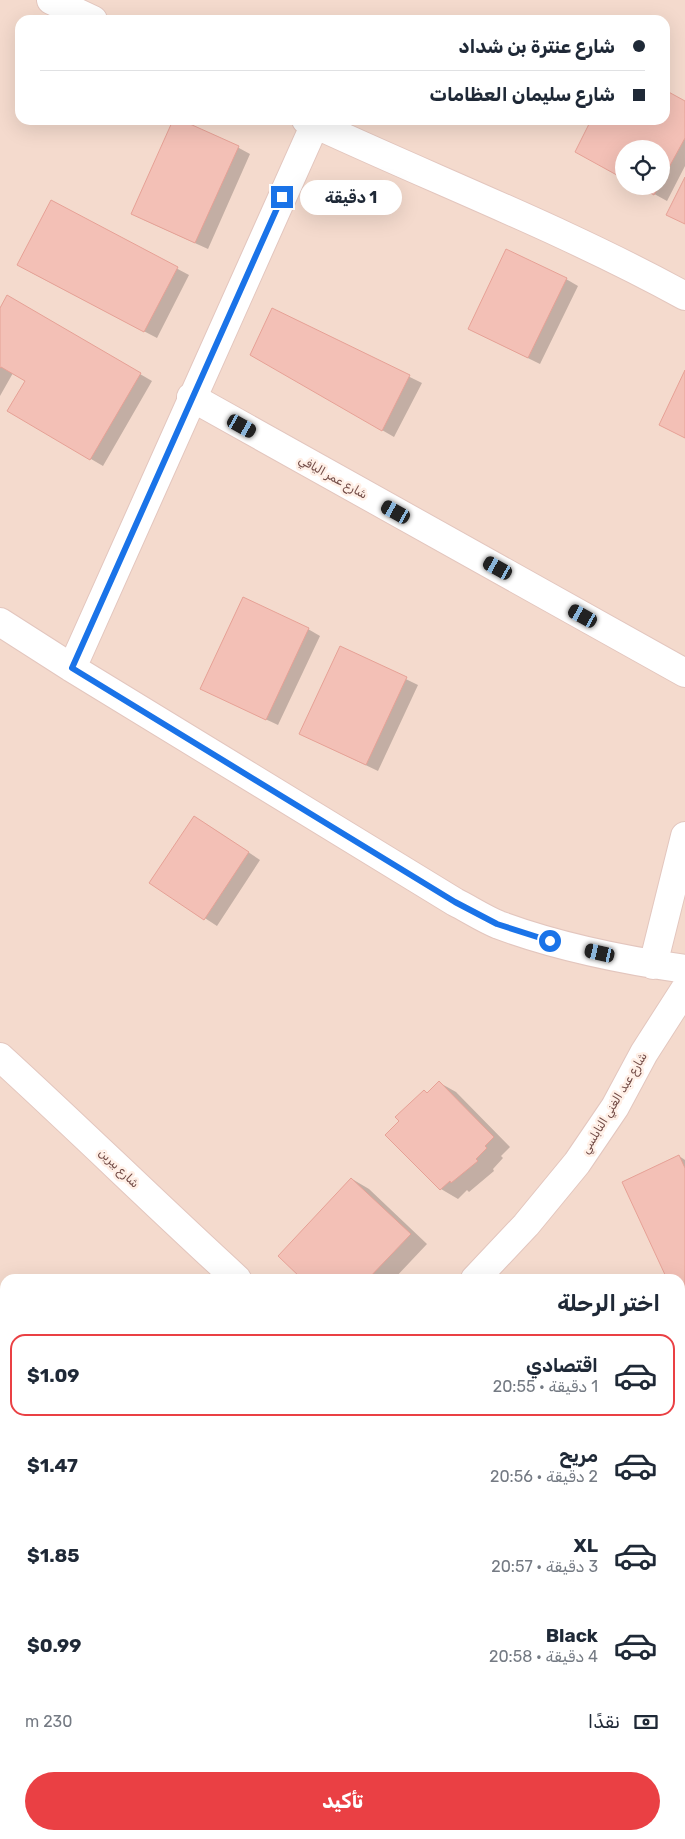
<!DOCTYPE html>
<html lang="ar">
<head>
<meta charset="utf-8">
<style>
  :root { --surface:#fff; --page:#f2f2f3; --text:#1f2937; --muted:#747a83; --line:#e0e1e3; --accent:#ea4044 }
  body { margin:0; font-family:Rubik,Vazirmatn,sans-serif; background:var(--page); color:var(--text); direction:rtl; height:100vh; display:flex; flex-direction:column; font-size:19px; white-space:nowrap }
  * { box-sizing:border-box; margin:0 }
  p { font-size:16px; color:var(--muted) }
  .icon { flex:none; width:28px; height:28px; fill:none; stroke:currentColor; stroke-width:2; stroke-linecap:round; stroke-linejoin:round }
  .map { position:relative; flex:1; overflow:hidden; direction:ltr }
  .panel { position:absolute; left:0px; top:1274px; width:685px; height:566px; display:flex; flex-direction:column; background:var(--surface); border-radius:15px 15px 0 0; box-shadow:0 5px 20px #0002; direction:rtl }
  .panel>* { flex:none }
  .banner { position:absolute; left:15px; top:15px; width:655px; height:110px; border-radius:15px; box-shadow:0 5px 20px #0002; direction:rtl; display:grid; align-content:center; height:110px; padding:0 25px; background:var(--surface) }
  .tools { position:absolute; left:615px; top:140px; display:grid; gap:10px }
  .tools a { display:grid; place-items:center; width:55px; height:55px; border-radius:50%; background:var(--surface); box-shadow:0 5px 20px #0002; font-size:25px }
  .end { position:absolute; width:22px; height:22px; margin:-11px; border:6px solid #1a73e8; background:#fff; box-shadow:0 0 0 2px #fff }
  .from { border-radius:50% }
  .bubble { position:absolute; height:35px; border-radius:18px; background:var(--surface); box-shadow:0 5px 20px #0002; font-size:16px; font-weight:700; line-height:35px; text-align:center; direction:rtl }
  .car { position:absolute; width:15px; height:30px; margin:-15px -8px; border-radius:6px; box-shadow:0 0 4px 1px #0007; background:linear-gradient(#222 24%,#8ab4d8 0 40%,#222 0 76%,#8ab4d8 0 86%,#222 0) }
  .banner b { display:flex; align-items:center; gap:18px; height:48px; font-size:19px }
  .banner b+b { border-top:1px solid var(--line) }
  .banner i { width:12px; height:12px; background:var(--text) }
  ul { padding:0; list-style:none }
  li { display:flex; align-items:center; gap:15px; height:82px; margin:0 10px 8px; padding:0 15px; border:2px solid transparent; border-radius:15px }
  li div { flex:1 }
  li b { display:block; font-size:19px }
  li em { font-style:normal; font-weight:700 }
  li.active { border-color:var(--accent) }
  li>.icon { width:45px; height:45px; stroke-width:1.5 }
  h2 { padding:0 25px; font-size:22px; line-height:60px }
  .pay { display:flex; align-items:center; gap:12px; height:55px; padding:0 25px; font-size:19px }
  .pay p { margin-inline-start:auto }
  .action { display:flex; gap:10px; margin-top:auto; padding:10px 25px }
  .action a { flex:1; height:58px; border-radius:30px; background:var(--accent); color:#fff; font-size:20px; font-weight:700; line-height:58px; text-align:center }
  .map>svg:first-child { display:block }
  .residential { fill:#f4dacd; fill-rule:evenodd }
  .shadow { fill:#0003 }
  .building { fill:#f3c0b6; stroke:#e6a196 }
  .lines { fill:none; stroke-linecap:round; stroke-linejoin:round }
  .minor-casing { stroke:#e3c6be; stroke-width:30 }
  .minor { stroke:#fff; stroke-width:28 }
  .route { stroke:#1a73e8; stroke-width:6 }
  .labels { text-anchor:middle; stroke-width:5; stroke-linejoin:round; paint-order:stroke }
  .street-label { font-size:12px; fill:#734c47; stroke:#ffefe6 }
</style>
</head>
<body>
<div class="map">
<svg width="685" height="1839" viewBox="0 0 685 1839">
  <rect width="100%" height="100%" fill="#fdeadf"/>
  <path class="residential" d="M 0,0 L 685,0 L 685,1839 L 0,1839 ZM 20,20 L 665,20 L 665,120 L 20,120 ZM 624,149 L 661,149 L 661,186 L 624,186 ZM 5,1279 L 680,1279 L 680,1835 L 5,1835 Z"/>
  <path class="shadow" d="M 665,91 L 685,102 L 685,166 L 667,201 L 640,186 L 661,186 L 661,149 L 593,120 L 665,120 Z
    M 175,120 L 239,148 L 250,154 L 208,249 L 144,220 Z
    M 52,202 L 189,275 L 157,338 L 30,272 Z
    M 566,279 L 578,286 L 540,364 L 469,329 Z
    M 8,297 L 152,381 L 103,466 L 9,411 L 26,381 L 13,373 L 0,396 L 0,310 Z
    M 273,310 L 422,383 L 394,437 L 251,354 Z
    M 308,629 L 320,636 L 278,725 L 214,695 Z
    M 340,647 L 418,685 L 378,771 L 313,740 Z
    M 206,824 L 260,860 L 217,926 L 151,883 Z
    M 440,1083 L 456,1092 L 510,1147 L 501,1156 L 503,1158 L 493,1169 L 494,1171 L 469,1192 L 467,1190 L 458,1199 L 441,1189 L 428,1094 Z
    M 679,1156 L 685,1160 L 685,1308 L 680,1297 Z
    M 352,1179 L 369,1189 L 427,1244 L 394,1279 L 303,1279 Z
    M 5,1402 L 5,1535 L 0,1540 L 0,1407 Z
    M 0,1738 L 5,1743 L 5,1835 L 2,1839 L 0,1839 Z"/>
  <path class="building" d="M 665,90 L 685,101 L 685,138 L 661,182 L 661,149 L 624,149 L 624,179 L 575,152 L 591,120 L 665,120 Z
    M 173,120 L 181,120 L 239,146 L 195,243 L 131,214 Z
    M 685,177 L 685,224 L 666,215 Z
    M 638,186 L 659,186 L 654,195 Z
    M 51,200 L 178,267 L 144,332 L 17,265 Z
    M 506,249 L 567,278 L 528,358 L 468,329 Z
    M 7,295 L 141,373 L 90,460 L 7,411 L 25,381 L 1,367 L 0,368 L 0,308 Z
    M 272,308 L 410,375 L 382,431 L 250,355 Z
    M 685,370 L 685,438 L 659,425 Z
    M 243,597 L 309,628 L 266,720 L 200,689 Z
    M 340,646 L 407,677 L 366,765 L 299,734 Z
    M 194,816 L 249,852 L 204,920 L 149,883 Z
    M 439,1081 L 494,1137 L 485,1146 L 487,1148 L 476,1159 L 478,1161 L 451,1183 L 450,1181 L 440,1190 L 385,1135 L 399,1121 L 395,1117 L 424,1090 L 427,1093 Z
    M 679,1155 L 685,1168 L 685,1311 L 680,1300 L 680,1279 L 667,1279 L 622,1182 Z
    M 351,1178 L 411,1234 L 368,1279 L 302,1279 L 278,1256 Z
    M 5,1400 L 5,1509 L 0,1514 L 0,1405 Z
    M 0,1742 L 5,1747 L 5,1807 L 0,1812 Z"/>
  <g class="lines">
    <defs>
      <path id="minor" d="M 51,0 L 93,20
        M 306,120 C 432,179 563,229 685,296
        M 191,397 L 685,673
        M 0,622 L 72,668 L 455,902 C 469,909 484,919 499,925 C 558,947 623,960 685,969
        M 72,668 L 315,124
        M 653,965 L 685,836
        M 0,1057 C 80,1130 157,1206 237,1279
        M 475,1279 L 526,1225 L 577,1163 L 615,1107 L 644,1053 L 685,989
        M 0,1611 L 5,1615
        M 680,1742 L 685,1740
        M 179,1835 L 181,1839
        M 504,1839 L 511,1835"/>
    </defs>
    <use href="#minor" class="minor-casing"/>
    <use href="#minor" class="minor"/>
  </g>
  <g class="lines">
    <path class="route" d="M 282,197 L 72,668 L 455,902 L 497,924 L 550,941"/>
  </g>
  <g class="labels">
    <g class="street-label">
      <text transform="translate(333 477) rotate(29)" y="4">شارع عمر اليافي</text>
      <text transform="translate(614 1103) rotate(-59)" y="4">شارع عبد الغني النابلسي</text>
      <text transform="translate(119 1168) rotate(44)" y="4">شارع بيرين</text>
    </g>
  </g>
</svg>
<div class="tools">
<a><svg class="icon" aria-label="locate" viewBox="0 0 24 24"><circle cx="12" cy="12" r="6"/><path d="M12 2v4M12 18v4M2 12h4M18 12h4"/></svg></a>
</div>
<i class="end from" style="left:550px;top:941px"></i>
<i class="end" style="left:282px;top:197px"></i>
<div class="bubble" style="left:300px;top:180px;width:102px">1 دقيقة</div>
<i class="car" style="left:242px;top:426px;rotate:119deg"></i>
<i class="car" style="left:396px;top:512px;rotate:299deg"></i>
<i class="car" style="left:498px;top:568px;rotate:299deg"></i>
<i class="car" style="left:583px;top:616px;rotate:299deg"></i>
<i class="car" style="left:600px;top:953px;rotate:283deg"></i>
<div class="banner">
<b><i class="from"></i>شارع عنترة بن شداد</b>
<b><i></i>شارع سليمان العظامات</b>
</div>
<section class="panel">
<h2>اختر الرحلة</h2>
<ul>
<li class="active"><svg class="icon" aria-label="car" viewBox="0 0 24 24"><path d="M5 17H2v-5l4-1 3-4h7l3 4 3 1v5h-3M9 17h6M6 11h13"/><circle cx="7" cy="17" r="2"/><circle cx="17" cy="17" r="2"/></svg><div><b>اقتصادي</b><p>1 دقيقة · 20:55</p></div><em>$1.09</em></li>
<li><svg class="icon" aria-label="car" viewBox="0 0 24 24"><path d="M5 17H2v-5l4-1 3-4h7l3 4 3 1v5h-3M9 17h6M6 11h13"/><circle cx="7" cy="17" r="2"/><circle cx="17" cy="17" r="2"/></svg><div><b>مريح</b><p>2 دقيقة · 20:56</p></div><em>$1.47</em></li>
<li><svg class="icon" aria-label="car" viewBox="0 0 24 24"><path d="M5 17H2v-5l4-1 3-4h7l3 4 3 1v5h-3M9 17h6M6 11h13"/><circle cx="7" cy="17" r="2"/><circle cx="17" cy="17" r="2"/></svg><div><b>XL</b><p>3 دقيقة · 20:57</p></div><em>$1.85</em></li>
<li><svg class="icon" aria-label="car" viewBox="0 0 24 24"><path d="M5 17H2v-5l4-1 3-4h7l3 4 3 1v5h-3M9 17h6M6 11h13"/><circle cx="7" cy="17" r="2"/><circle cx="17" cy="17" r="2"/></svg><div><b>Black</b><p>4 دقيقة · 20:58</p></div><em>$0.99</em></li>
</ul>
<div class="pay"><svg class="icon" aria-label="cash" viewBox="0 0 24 24"><path d="M3 7h18v10H3z"/><circle cx="12" cy="12" r="2"/></svg>نقدًا<p>230 m</p></div>
<div class="action"><a>تأكيد</a></div>
</section>
</div>
</body>
</html>
